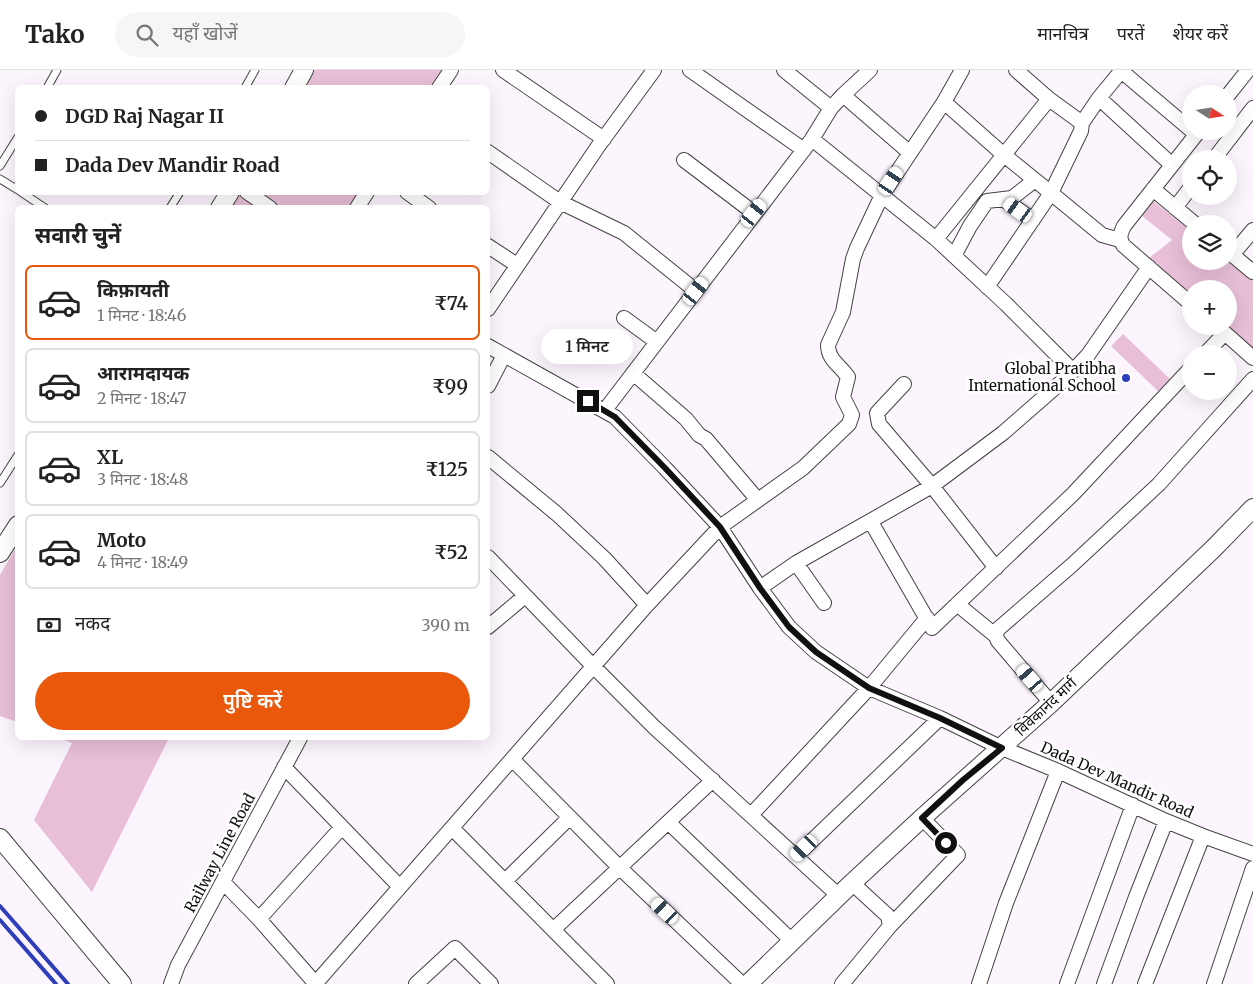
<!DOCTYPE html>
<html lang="hi">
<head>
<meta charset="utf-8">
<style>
  :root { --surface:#fff; --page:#f6f6f6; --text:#222; --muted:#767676; --line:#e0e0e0; --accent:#ea580c }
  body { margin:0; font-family:Merriweather,"Noto Sans Devanagari",serif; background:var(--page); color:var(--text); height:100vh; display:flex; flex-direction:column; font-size:19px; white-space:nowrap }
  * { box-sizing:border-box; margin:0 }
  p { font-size:16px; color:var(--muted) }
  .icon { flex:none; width:28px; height:28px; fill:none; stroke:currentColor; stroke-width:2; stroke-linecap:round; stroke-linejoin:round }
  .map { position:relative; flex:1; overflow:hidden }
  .side { position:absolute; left:15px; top:135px; width:475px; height:535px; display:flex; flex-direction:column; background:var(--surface); border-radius:8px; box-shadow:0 5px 20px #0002 }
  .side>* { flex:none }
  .hud { position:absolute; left:15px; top:15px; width:475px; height:110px; border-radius:8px; box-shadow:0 5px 20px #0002; display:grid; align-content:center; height:110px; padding:0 20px; background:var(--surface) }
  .needle { width:32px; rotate:102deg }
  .buttons { position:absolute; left:1182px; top:15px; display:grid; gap:10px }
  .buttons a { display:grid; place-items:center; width:55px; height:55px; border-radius:50%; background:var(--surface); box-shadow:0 5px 20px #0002; font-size:25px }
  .end { position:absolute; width:22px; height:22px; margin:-11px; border:6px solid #101010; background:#fff; box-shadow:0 0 0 2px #fff }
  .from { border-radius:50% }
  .bubble { position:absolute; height:35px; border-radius:18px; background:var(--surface); box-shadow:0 5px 20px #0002; font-size:16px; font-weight:600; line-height:35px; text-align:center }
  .car { position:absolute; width:15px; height:30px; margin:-15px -8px; border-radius:6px; box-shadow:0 0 4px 1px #0007; background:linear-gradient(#fff 24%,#345 0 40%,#fff 0 76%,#345 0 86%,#fff 0) }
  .hud b { display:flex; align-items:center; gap:18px; height:48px; font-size:19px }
  .hud b+b { border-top:1px solid var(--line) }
  .hud i { width:12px; height:12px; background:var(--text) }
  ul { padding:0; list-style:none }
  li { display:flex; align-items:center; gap:15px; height:75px; margin:0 10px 8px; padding:0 10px; border:2px solid var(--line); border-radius:8px }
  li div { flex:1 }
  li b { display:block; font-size:19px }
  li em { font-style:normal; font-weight:600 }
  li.current { border-color:var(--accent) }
  li>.icon { width:45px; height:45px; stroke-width:1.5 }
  h2 { padding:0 20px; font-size:22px; line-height:60px }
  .pay { display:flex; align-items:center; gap:12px; height:55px; padding:0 20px; font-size:19px }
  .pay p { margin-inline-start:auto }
  .cta { display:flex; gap:10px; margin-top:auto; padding:10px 20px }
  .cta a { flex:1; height:58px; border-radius:30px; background:var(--accent); color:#fff; font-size:20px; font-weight:600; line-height:58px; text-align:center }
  header { display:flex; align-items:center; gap:30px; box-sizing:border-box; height:70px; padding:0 25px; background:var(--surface); border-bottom:1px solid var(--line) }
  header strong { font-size:24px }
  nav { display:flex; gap:28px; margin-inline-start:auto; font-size:18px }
  .search { width:350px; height:45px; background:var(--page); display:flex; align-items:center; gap:12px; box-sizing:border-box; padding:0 18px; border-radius:28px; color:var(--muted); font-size:19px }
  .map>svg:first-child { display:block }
  .green { fill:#e8bfd7 }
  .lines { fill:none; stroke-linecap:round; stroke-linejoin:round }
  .service-casing { stroke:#434343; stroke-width:9 }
  .minor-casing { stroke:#434343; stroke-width:16 }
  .tertiary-casing { stroke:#434343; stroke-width:20 }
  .service { stroke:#fff; stroke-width:7 }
  .minor { stroke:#fff; stroke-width:14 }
  .tertiary { stroke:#fff; stroke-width:18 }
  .rail { stroke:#2e3ebb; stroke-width:4 }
  .route { stroke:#101010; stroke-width:6 }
  .poi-dot { fill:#2e3ebb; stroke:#fff; stroke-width:2 }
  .labels { text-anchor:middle; stroke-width:5; stroke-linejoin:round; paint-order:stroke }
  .poi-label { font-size:15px; fill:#101010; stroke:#fff; text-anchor:end }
  .street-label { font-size:15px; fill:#101010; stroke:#fff }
</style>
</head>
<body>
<header>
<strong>Tako</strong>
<div class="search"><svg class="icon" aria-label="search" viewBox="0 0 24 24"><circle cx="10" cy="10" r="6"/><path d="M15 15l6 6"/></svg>यहाँ खोजें</div>
<nav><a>मानचित्र</a><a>परतें</a><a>शेयर करें</a></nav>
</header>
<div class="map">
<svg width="1253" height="914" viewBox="0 0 1253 914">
  <rect width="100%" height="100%" fill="#fcf5fe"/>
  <path class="green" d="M 310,0 L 442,0 L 431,17 L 299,18 Z
    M 234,123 L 360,123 L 349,137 L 225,138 Z
    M 1152,130 L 1191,161 L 1191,191 L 1229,191 L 1253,210 L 1253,281 L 1226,256 L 1229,256 L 1229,219 L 1191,219 L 1191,226 L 1149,188 L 1172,170 L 1141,145 Z
    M 1123,264 L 1171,310 L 1159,322 L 1111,276 Z
    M 17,476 L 17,652 L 0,646 L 0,505 Z
    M 58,668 L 169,668 L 92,822 L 34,750 L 72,673 Z"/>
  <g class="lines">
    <defs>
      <path id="service" d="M 47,18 L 57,0
        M 245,18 L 255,0
        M 0,96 L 18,67
        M 0,109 L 18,120
        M 21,122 L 45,138
        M 170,138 L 180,122
        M 0,413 L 18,385"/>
      <path id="minor" d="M 503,0 L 604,69
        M 690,0 L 804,80
        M 784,0 L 831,38 L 843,25 L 910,83
        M 1120,0 L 1191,60
        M 439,18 L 451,0
        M 1229,24 L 1248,0
        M 843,25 L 870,0
        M 1099,28 L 1172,95
        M 944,32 L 1004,85 L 1051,123 L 1081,61 L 1082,53 L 1049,29 L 1016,0
        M 1082,53 L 1099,28 L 1122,0
        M 812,69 L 831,38
        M 488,82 L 560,132 L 624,163 L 696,221
        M 1214,89 L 1253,38
        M 684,90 L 754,143
        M 1153,119 L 1195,154
        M 247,122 L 270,138
        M 407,122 L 429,138
        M 1003,129 L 1033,150
        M 357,138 L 367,122
        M 1175,138 L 1191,117
        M 936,169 L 1049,29
        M 488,176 L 517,195
        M 1229,182 L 1253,202
        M 1232,185 L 1253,160
        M 954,186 L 970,156 L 987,131 L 1012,128 L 1035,110
        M 987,217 L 1051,123 L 1102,165 L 1120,170
        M 1191,234 L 1123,175 C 1119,168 1120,164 1124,156 L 1199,61
        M 488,239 L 599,75 L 654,0
        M 624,248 L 657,272
        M 1217,256 L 1253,288
        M 488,276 L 615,347 L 665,398 L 720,457 L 760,518 L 789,557 L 816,582 L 869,618 L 940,648 L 1002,678 L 1058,701 L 1166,751 L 1203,766 L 1253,784
        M 1205,284 L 1225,263
        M 633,303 L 686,349 L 699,365 L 706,369 L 757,429
        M 904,314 L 877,343 L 879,354 L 932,416 L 996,498
        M 488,316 L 504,285
        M 605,340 L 812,69 L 936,169 L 1006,234 L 1073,301
        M 488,387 L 557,444 L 604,488 L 647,535
        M 871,452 L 932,558 L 1073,424 L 1191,298
        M 488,487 L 593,596 L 654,657 L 839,826
        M 796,493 L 824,533
        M 760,518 L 796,493 L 932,416 L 1003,363 L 1066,308 L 1088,285 L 1149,197
        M 957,534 L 996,566
        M 488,557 L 525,526
        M 1051,633 L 998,571 L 996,566 L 997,560 L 1072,495 L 1159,414 L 1253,309
        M 512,689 L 619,797 L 742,914
        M 284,697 L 400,817
        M 751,745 L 869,618 L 927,548
        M 668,752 L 792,871
        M 452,758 L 607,914
        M 796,786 L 940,648
        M 505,811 L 569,748
        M 223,812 L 259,849 L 316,914
        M 259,849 L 342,757
        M 890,856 L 958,785 L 922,748
        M 554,859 L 713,710
        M 171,914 L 178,895 L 300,668
        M 315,914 L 647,535 L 720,457 L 803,398 L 849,354 L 852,345 L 843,327 L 848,307 C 840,295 828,290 828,275 L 843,242 L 853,189 L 857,178 L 882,125 L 944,32 L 962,0
        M 416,914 L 455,878 L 491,914
        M 842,914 L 890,856 L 888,846 L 852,813
        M 979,914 L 1006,833 L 1058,701
        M 1067,914 L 1133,735
        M 1104,914 L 1136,827 L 1166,751
        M 1145,914 L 1203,766
        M 1214,914 L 1253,798"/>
      <path id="tertiary" d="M 294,18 L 304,0
        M 220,138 L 230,122
        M 0,483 L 18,455
        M 0,768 L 122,914
        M 748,914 L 852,813 L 922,748 L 1051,633 L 1213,479 L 1253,438"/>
    </defs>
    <use href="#service" class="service-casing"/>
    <use href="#minor" class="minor-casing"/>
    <use href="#tertiary" class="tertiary-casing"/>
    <use href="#service" class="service"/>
    <use href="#minor" class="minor"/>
    <use href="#tertiary" class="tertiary"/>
    <path class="rail" d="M 0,836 L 68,914
      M 0,850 L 56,914"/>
  </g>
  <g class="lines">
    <path class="route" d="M 588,331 L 615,347 L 665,398 L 720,457 L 760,518 L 789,557 L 816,582 L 869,618 L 940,648 L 1002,678 L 963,710 L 922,748 L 946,773"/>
  </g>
  <circle class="poi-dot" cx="1126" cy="308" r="5"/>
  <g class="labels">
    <g class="poi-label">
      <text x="1116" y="304">Global Pratibha<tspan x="1116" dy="17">International School</tspan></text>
    </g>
    <g class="street-label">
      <text transform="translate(1046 637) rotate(-43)" y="5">विवेकानंद मार्ग</text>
      <text transform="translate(1117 710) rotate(24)" y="5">Dada Dev Mandir Road</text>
      <text transform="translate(220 783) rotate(-62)" y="5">Railway Line Road</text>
    </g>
  </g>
</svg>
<div class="buttons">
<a><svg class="needle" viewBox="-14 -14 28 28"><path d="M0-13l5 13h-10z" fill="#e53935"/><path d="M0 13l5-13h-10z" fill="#767676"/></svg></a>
<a><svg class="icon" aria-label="locate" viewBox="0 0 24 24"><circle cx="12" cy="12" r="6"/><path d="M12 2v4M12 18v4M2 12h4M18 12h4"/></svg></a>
<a><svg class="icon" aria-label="layers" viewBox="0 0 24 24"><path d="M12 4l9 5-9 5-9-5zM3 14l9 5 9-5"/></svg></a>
<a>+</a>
<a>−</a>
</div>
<i class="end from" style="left:946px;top:773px"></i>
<i class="end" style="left:588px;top:331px"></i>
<div class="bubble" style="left:541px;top:259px;width:92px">1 मिनट</div>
<i class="car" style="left:891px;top:111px;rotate:34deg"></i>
<i class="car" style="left:1018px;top:140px;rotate:305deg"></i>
<i class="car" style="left:754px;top:143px;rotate:38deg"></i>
<i class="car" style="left:696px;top:221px;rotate:37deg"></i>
<i class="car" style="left:1030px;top:608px;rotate:319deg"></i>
<i class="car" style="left:804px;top:778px;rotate:226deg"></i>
<i class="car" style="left:665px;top:841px;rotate:313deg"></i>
<div class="hud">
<b><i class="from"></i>DGD Raj Nagar II</b>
<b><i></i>Dada Dev Mandir Road</b>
</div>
<section class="side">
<h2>सवारी चुनें</h2>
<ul>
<li class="current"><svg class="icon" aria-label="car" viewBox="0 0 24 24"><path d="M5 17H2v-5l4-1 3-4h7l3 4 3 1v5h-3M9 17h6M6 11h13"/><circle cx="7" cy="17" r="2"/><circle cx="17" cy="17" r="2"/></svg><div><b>किफ़ायती</b><p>1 मिनट · 18:46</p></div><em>₹74</em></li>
<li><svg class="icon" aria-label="car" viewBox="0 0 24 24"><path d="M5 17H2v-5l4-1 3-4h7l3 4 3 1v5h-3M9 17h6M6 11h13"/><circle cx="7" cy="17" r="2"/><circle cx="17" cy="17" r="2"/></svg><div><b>आरामदायक</b><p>2 मिनट · 18:47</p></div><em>₹99</em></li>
<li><svg class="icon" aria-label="car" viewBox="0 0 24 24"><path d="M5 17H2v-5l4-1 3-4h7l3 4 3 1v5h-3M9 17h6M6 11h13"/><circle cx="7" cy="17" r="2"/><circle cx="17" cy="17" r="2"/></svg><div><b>XL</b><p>3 मिनट · 18:48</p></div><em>₹125</em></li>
<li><svg class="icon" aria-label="car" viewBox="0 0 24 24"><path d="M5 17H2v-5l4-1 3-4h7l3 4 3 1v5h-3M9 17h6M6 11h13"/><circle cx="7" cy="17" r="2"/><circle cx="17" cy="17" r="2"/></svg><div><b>Moto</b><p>4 मिनट · 18:49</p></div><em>₹52</em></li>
</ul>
<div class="pay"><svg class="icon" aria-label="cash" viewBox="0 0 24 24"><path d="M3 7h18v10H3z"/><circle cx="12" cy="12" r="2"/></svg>नकद<p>390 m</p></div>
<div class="cta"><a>पुष्टि करें</a></div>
</section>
</div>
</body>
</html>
